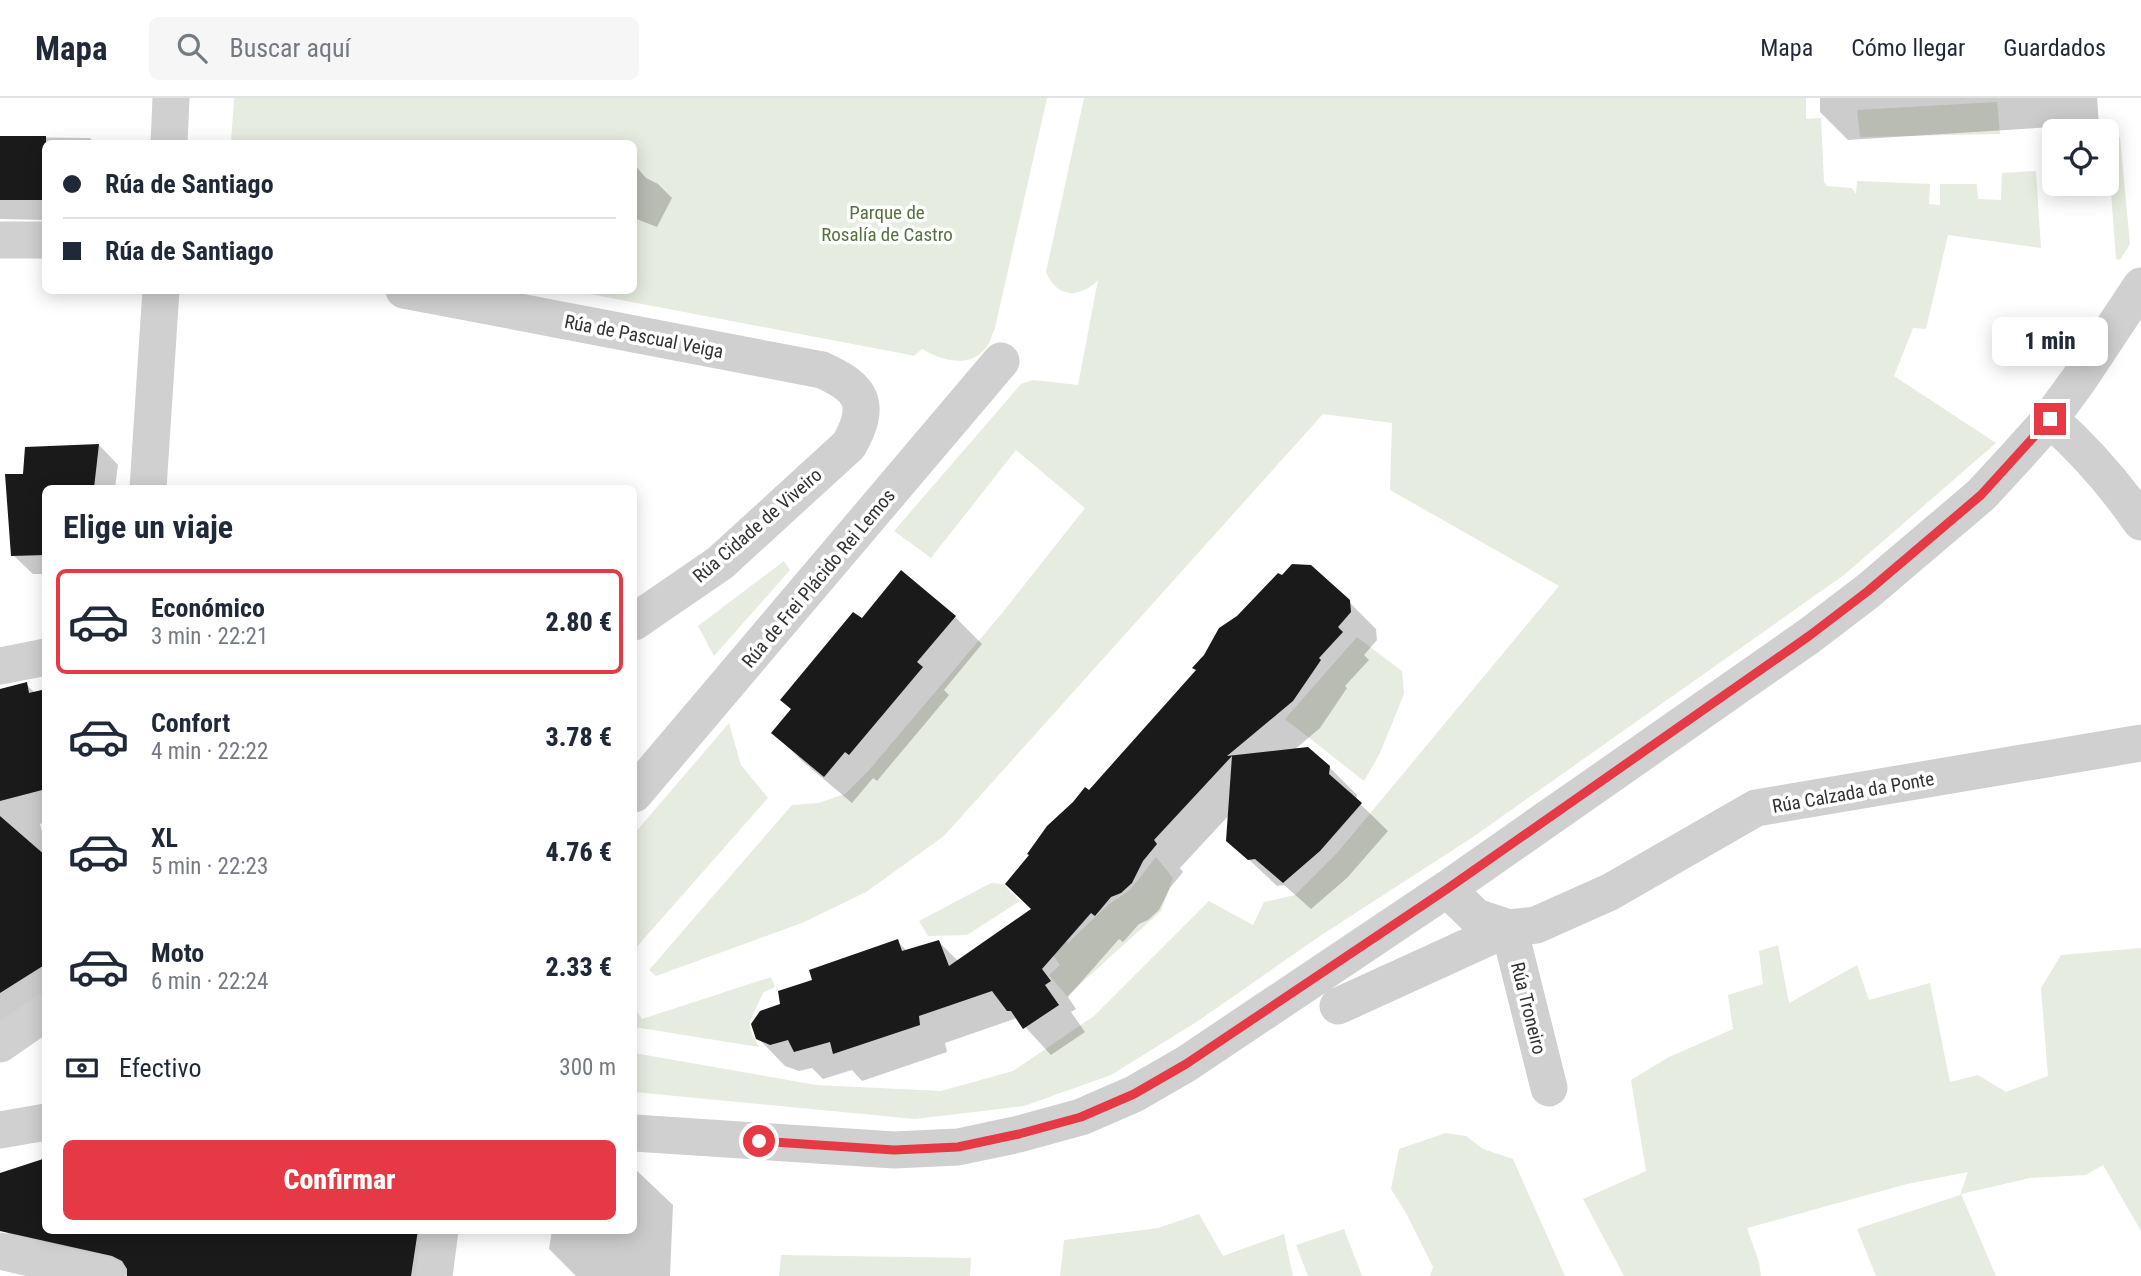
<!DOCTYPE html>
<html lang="es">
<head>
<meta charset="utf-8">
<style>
  :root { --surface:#fff; --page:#f6f6f7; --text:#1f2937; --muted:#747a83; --line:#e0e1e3; --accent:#e63946 }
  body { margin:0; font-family:"Roboto Condensed",sans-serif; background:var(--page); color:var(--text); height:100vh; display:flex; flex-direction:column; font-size:26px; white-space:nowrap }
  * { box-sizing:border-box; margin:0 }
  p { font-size:23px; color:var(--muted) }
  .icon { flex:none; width:38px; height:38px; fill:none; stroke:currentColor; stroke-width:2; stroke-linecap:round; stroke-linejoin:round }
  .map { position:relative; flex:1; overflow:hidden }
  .drawer { position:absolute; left:42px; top:387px; width:595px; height:749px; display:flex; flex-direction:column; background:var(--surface); border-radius:10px; box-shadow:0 4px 18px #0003 }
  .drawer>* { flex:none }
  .guide { position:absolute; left:42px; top:42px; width:595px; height:154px; border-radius:10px; box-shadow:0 4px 18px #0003; display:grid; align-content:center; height:154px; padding:0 21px; background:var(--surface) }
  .buttons { position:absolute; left:2042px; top:21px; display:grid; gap:14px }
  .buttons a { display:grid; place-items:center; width:77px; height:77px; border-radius:10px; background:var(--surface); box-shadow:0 4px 18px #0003; font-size:35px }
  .end { position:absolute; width:32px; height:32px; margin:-16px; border:9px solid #e63946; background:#fff; box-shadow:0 0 0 4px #fff }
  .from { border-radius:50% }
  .bubble { position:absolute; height:49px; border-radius:10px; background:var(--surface); box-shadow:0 4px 18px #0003; font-size:23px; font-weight:800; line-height:49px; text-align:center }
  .guide b { display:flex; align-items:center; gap:24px; height:66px; font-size:26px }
  .guide b+b { border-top:2px solid var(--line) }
  .guide i { width:18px; height:18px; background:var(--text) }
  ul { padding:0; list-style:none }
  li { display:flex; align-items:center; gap:21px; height:105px; margin:0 14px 10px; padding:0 7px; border:4px solid transparent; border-radius:10px }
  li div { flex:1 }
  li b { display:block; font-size:26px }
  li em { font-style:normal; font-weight:800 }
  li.current { border-color:var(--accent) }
  li>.icon { width:63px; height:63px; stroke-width:1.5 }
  h2 { padding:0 21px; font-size:32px; line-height:84px }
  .pay { display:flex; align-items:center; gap:18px; height:77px; padding:0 21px; font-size:26px }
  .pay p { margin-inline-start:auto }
  .button { display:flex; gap:14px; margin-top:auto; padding:14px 21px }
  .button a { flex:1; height:80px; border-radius:10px; background:var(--accent); color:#fff; font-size:28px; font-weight:800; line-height:80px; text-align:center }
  header { display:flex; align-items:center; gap:42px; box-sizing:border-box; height:98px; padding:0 35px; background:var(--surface); border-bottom:2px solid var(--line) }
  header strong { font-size:33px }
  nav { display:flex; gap:38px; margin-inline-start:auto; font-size:24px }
  .search { width:490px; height:63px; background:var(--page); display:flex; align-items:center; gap:18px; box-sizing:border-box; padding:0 24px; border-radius:10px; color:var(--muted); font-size:26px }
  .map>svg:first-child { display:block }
  .green { fill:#e6ecdf }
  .shadow { fill:#0003 }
  .building { fill:#1a1a1a }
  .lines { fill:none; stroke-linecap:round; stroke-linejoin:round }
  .minor { stroke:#d0d0d0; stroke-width:37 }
  .route { stroke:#e63946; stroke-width:9 }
  .labels { text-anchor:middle; stroke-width:7; stroke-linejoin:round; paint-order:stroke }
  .park-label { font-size:19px; fill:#56703f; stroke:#fff }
  .street-label { font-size:19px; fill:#333; stroke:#fff }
</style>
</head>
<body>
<header>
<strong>Mapa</strong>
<div class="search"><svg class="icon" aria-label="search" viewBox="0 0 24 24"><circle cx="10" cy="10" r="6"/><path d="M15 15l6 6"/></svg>Buscar aquí</div>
<nav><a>Mapa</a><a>Cómo llegar</a><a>Guardados</a></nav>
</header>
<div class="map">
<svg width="2141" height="1178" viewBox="0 0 2141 1178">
  <rect width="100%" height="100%" fill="#fff"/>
  <path class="green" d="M 234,0 L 1047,0 L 995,230 C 992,236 990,246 985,251 C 968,271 941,262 922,251 L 914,258 L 900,255 L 574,193 L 634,192 L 634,46 L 231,45 Z
    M 1084,0 L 1806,0 L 1806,21 L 1821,20 L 1824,84 L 1827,88 L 1852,90 L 1856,96 L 1857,83 L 1930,86 L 1929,106 L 1940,107 L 1940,86 L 1977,86 L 1978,101 L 2001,102 L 2002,75 L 2036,73 L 2041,150 L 1948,137 L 1926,231 L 1913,230 L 1894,278 L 1996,345 L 1844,477 L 1473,739 L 1320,838 L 1198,923 L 1111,977 L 1024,1008 L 915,1021 L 634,994 L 634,955 L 816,987 L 941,993 L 1013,973 L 1094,918 L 1209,803 L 1253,827 L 1264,804 L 1295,797 L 1338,754 L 1559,488 L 1390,392 L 1392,325 L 1323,316 L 944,738 L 866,794 L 802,825 L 656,878 L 649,872 L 792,707 L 818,705 L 845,696 L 870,671 L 1003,514 L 1085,410 L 1016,352 L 931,460 L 894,433 L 1021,286 L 1033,282 L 1078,287 L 1098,182 C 1081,200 1057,201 1046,174 Z
    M 1997,4 L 2000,36 L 1860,39 L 1857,12 Z
    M 2120,39 L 2130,146 L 2120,162 L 2116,161 L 2107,41 Z
    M 784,463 L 790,472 L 714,558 L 698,528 Z
    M 1357,539 L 1402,573 L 1404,596 L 1380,655 L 1364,683 L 1285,621 Z
    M 729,625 L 741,667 L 768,700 L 634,852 L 634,736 Z
    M 1156,759 L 1173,780 L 1161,813 L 1067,898 L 1049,877 L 1060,867 L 1046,848 L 1055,839 L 1068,845 L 1108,807 L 1130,792 Z
    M 991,785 L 1003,786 L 1020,803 L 967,837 L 928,838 L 919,823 Z
    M 1778,847 L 1789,905 L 1857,867 L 1869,902 L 1930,885 L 1950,984 L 1978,977 L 2006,994 L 2048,978 L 2041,890 L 2061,857 L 2141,850 L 2141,1133 L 2103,1067 L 2086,1077 L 2030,1080 L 1961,1096 L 1996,1178 L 1876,1178 L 1857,1131 L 1960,1097 L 1968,1074 L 1907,1086 L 1747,1130 L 1759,1164 L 1761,1178 L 1624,1178 L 1583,1101 L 1646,1073 L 1631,982 L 1669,959 L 1733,931 L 1728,897 L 1763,886 L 1759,853 Z
    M 771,879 L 775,889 L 763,895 L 749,925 L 752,936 L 759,949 L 634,929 L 635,911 L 642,921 Z
    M 1446,1035 L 1466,1038 L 1483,1051 L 1513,1061 L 1565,1178 L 1430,1178 L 1433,1169 L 1406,1115 L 1391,1091 L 1399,1051 Z
    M 1199,1116 L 1223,1158 L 1284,1136 L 1293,1178 L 1060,1178 L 1064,1142 L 1158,1130 Z
    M 1344,1131 L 1362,1178 L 1308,1178 L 1296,1147 Z
    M 781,1157 L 971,1160 L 970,1178 L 779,1178 Z"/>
  <path class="shadow" d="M 1820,0 L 2097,0 L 2099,26 L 1848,42 L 1820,14 Z
    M 0,39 L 90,40 L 95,46 L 46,46 L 46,122 L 0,121 Z
    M 634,66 L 646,80 L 658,86 L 672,100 L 657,129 L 634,120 Z
    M 99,347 L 118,367 L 115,390 L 46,390 L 46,476 L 33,476 L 13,457 L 24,378 Z
    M 902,475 L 955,519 L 982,546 L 944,592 L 949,597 L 877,683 L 873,680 L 852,705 L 801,662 L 774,635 Z
    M 1349,504 L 1376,531 L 1377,542 L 1364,557 L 1369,562 L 1345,588 L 1347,590 L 1320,630 L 1293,653 L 1329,669 L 1357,697 L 1356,702 L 1388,733 L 1347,780 L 1311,811 L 1284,787 L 1277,788 L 1228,742 L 1230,716 L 1180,770 L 1183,774 L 1170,790 L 1159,812 L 1148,822 L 1139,826 L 1123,844 L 1119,841 L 1068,899 L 1076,911 L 1071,914 L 1085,934 L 1051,957 L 1017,920 L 945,945 L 947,954 L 862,983 L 852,972 L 823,981 L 812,970 L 799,973 L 785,968 L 758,940 L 782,907 L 815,883 L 897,843 L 907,853 L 939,844 L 958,863 L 1033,812 L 1089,695 Z
    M 26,586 L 35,595 L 46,593 L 46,724 L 40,726 L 46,750 L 46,910 L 0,939 L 0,592 Z
    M 634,1070 L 673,1107 L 670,1178 L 576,1178 L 549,1151 L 552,1132 L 634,1132 Z
    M 0,1077 L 46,1132 L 443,1132 L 436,1178 L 129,1178 L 27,1155 L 4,1132 L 0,1106 Z"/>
  <path class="building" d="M 0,38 L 46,38 L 46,102 L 0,102 Z
    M 99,346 L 94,390 L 46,390 L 46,457 L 11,458 L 5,376 L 23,376 L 25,349 Z
    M 1292,466 L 1311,467 L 1350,502 L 1351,514 L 1338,529 L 1343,534 L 1319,560 L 1321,562 L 1293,603 L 1227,658 L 1308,649 L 1330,668 L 1329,676 L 1362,705 L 1320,753 L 1283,785 L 1255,761 L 1248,762 L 1226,743 L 1232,658 L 1154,742 L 1157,746 L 1143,763 L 1132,785 L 1121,795 L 1111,799 L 1095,818 L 1091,815 L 1042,871 L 1051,883 L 1045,887 L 1059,907 L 1023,931 L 1011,913 L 1007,913 L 992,893 L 919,918 L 920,927 L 833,956 L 830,944 L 794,954 L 788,942 L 770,947 L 756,941 L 751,926 L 760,913 L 780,906 L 778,893 L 812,882 L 809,872 L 898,841 L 902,853 L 939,842 L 949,868 L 1031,811 L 1005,786 L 1029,757 L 1027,756 L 1047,728 L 1073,704 L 1085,689 L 1089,692 L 1196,572 L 1192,570 L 1204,557 L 1219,530 L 1237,518 L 1278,475 L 1282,477 Z
    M 901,472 L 956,518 L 917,564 L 923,569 L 849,657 L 845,654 L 824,679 L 771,635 L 791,611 L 780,602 L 853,514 L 862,520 Z
    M 27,584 L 29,595 L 46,591 L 46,691 L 0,703 L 0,591 Z
    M 0,718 L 46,758 L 46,866 L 0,895 Z
    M 46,1060 L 46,1132 L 418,1132 L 411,1178 L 127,1178 L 127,1171 L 122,1163 L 112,1158 L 0,1133 L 0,1075 Z"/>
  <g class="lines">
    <path class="minor" d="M 169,46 L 171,0
      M 0,142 L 46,142
      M 404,192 L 822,272 C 862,290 872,306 849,347 L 720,465 L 634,524
      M 2050,321 C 2085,352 2114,385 2141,424
      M 148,390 L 161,192
      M 0,568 L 46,559
      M 634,696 L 1001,263
      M 1447,791 L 1476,819 L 1509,830
      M 1509,830 L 1549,990
      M 1338,908 L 1509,830 L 1536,827 L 1610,794 L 1756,710 L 2141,645
      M 0,946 L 46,914
      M 0,1032 L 46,1024
      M 634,1035 L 894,1052 L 958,1049 L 1019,1036 L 1081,1019 L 1134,996 L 1186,966 L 1447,791 L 1809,538 L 1868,493 L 1981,397 L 2017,358 L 2050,321 L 2080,280 L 2141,188
      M 0,1153 L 107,1178
      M 434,1178 L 440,1132"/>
  </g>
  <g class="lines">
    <path class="route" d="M 759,1043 L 894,1052 L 958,1049 L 1019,1036 L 1081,1019 L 1134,996 L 1186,966 L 1447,791 L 1809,538 L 1868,493 L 1981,397 L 2050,321"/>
  </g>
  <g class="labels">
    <g class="park-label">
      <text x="887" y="121">Parque de<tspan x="887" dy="22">Rosalía de Castro</tspan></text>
    </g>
    <g class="street-label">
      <text transform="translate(644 238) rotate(11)" y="7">Rúa de Pascual Veiga</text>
      <text transform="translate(757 427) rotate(-41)" y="7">Rúa Cidade de Viveiro</text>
      <text transform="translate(818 480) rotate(-50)" y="7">Rúa de Frei Plácido Rei Lemos</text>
      <text transform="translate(1853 694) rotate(-10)" y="7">Rúa Calzada da Ponte</text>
      <text transform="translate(1529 910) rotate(76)" y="7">Rúa Troneiro</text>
    </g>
  </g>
</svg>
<div class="buttons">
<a><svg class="icon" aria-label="locate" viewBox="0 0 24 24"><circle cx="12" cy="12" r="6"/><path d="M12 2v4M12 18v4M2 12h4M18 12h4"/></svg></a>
</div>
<i class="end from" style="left:759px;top:1043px"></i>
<i class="end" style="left:2050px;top:321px"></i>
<div class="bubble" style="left:1992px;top:219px;width:116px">1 min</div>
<div class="guide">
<b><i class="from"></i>Rúa de Santiago</b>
<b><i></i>Rúa de Santiago</b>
</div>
<section class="drawer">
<h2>Elige un viaje</h2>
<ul>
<li class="current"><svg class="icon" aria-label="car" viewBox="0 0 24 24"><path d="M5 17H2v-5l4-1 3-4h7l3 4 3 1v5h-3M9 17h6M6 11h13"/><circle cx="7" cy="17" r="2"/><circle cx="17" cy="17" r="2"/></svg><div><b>Económico</b><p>3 min · 22:21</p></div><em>2.80 €</em></li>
<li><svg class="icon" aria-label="car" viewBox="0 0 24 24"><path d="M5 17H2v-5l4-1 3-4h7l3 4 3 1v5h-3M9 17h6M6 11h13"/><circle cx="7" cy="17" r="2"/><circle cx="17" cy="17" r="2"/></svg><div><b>Confort</b><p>4 min · 22:22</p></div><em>3.78 €</em></li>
<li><svg class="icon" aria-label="car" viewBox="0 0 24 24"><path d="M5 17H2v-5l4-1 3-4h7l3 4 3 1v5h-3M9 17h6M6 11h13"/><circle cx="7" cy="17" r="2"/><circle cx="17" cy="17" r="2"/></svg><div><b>XL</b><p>5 min · 22:23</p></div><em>4.76 €</em></li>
<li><svg class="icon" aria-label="car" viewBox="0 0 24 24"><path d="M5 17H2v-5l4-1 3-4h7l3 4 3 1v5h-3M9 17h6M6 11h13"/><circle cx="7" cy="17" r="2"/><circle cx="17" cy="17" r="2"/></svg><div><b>Moto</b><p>6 min · 22:24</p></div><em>2.33 €</em></li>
</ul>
<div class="pay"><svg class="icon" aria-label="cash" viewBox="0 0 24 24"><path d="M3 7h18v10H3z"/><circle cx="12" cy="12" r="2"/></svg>Efectivo<p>300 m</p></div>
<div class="button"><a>Confirmar</a></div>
</section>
</div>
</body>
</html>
